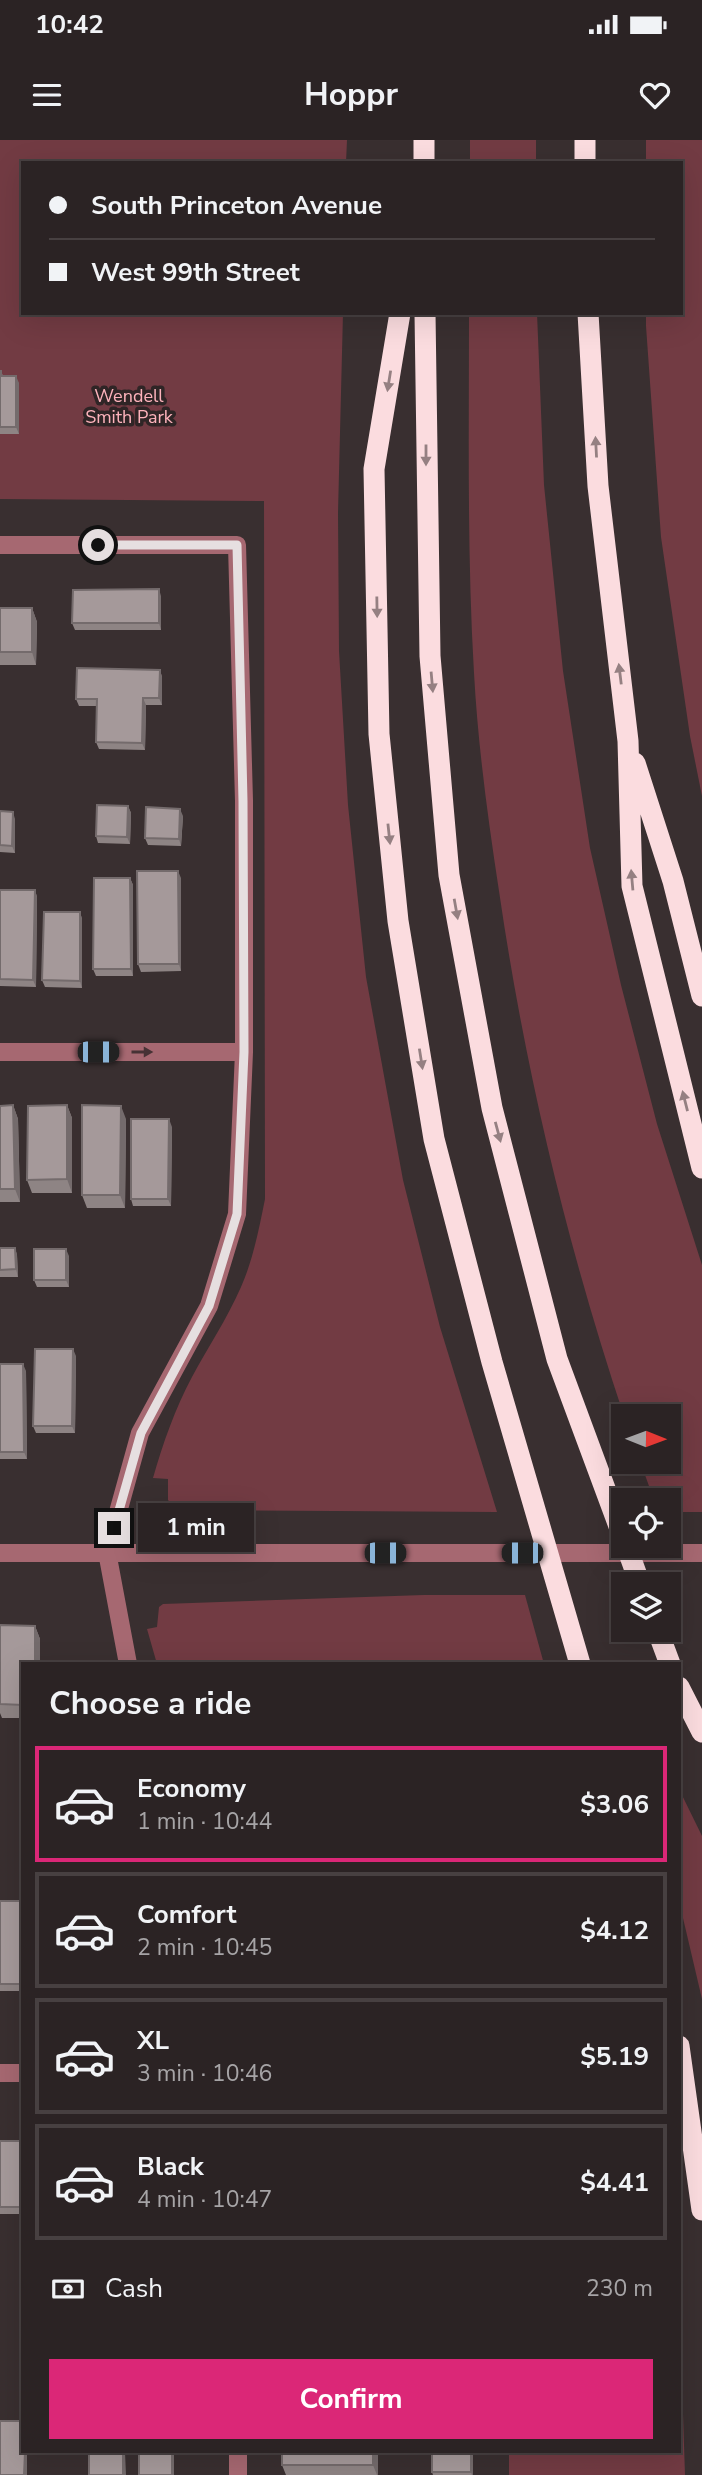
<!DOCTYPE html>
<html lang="en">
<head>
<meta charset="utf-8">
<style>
  :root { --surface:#2b2324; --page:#332b2c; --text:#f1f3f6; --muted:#a6a4a6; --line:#474041; --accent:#db2777 }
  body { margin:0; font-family:"Nunito Sans",sans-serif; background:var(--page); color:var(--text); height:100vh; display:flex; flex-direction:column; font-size:26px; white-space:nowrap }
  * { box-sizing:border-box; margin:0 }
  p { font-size:23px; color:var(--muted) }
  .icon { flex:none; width:38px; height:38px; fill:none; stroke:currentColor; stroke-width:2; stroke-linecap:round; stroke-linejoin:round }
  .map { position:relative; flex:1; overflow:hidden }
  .details { position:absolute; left:21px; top:1522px; width:660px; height:791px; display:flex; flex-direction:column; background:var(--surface); border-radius:0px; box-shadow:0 7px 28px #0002,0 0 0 2px var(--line) }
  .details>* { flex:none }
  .hud { position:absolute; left:21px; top:21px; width:662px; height:154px; border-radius:0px; box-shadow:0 7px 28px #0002,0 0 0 2px var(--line); display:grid; align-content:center; height:154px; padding:0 28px; background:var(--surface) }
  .needle { width:46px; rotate:91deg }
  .buttons { position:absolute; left:611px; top:1264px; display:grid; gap:14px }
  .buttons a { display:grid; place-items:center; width:70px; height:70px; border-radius:0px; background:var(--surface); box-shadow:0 7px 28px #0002,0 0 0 2px var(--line); font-size:35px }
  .end { position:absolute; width:32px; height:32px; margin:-16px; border:9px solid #e6dfe0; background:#111; box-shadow:0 0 0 4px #111 }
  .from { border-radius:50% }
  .bubble { position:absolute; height:49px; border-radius:0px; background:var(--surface); box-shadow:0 7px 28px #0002,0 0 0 2px var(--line); font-size:23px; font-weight:700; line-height:49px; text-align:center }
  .car { position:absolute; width:21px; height:42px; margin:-21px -10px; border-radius:9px; box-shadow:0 0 5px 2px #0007; background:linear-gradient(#222 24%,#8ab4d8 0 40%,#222 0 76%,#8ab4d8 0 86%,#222 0) }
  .hud b { display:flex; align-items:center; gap:24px; height:66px; font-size:26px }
  .hud b+b { border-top:2px solid var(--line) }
  .hud i { width:18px; height:18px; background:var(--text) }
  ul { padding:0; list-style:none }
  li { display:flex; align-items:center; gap:21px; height:116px; margin:0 14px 10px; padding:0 14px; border:4px solid var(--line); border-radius:0px }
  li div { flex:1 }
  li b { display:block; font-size:26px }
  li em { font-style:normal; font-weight:700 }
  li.on { border-color:var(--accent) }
  li>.icon { width:63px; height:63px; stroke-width:1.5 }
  h2 { padding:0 28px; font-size:32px; line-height:84px }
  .pay { display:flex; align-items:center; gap:18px; height:77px; padding:0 28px; font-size:26px }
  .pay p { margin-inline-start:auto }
  .action { display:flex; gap:14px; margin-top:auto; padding:14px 28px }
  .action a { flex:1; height:80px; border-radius:0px; background:var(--accent); color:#fff; font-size:28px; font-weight:700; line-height:80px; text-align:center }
  .status { display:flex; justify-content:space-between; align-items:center; height:49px; padding:0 35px; background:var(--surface); direction:ltr }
  .status svg { height:19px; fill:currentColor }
  header { display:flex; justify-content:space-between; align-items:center; height:91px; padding:0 28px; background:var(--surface); font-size:32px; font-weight:700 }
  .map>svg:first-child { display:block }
  .green { fill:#723b43 }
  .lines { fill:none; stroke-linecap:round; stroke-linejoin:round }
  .minor { stroke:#a66871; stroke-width:18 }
  .highway { stroke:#fbdcdf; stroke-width:21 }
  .wall { fill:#8e8484 }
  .shaded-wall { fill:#746b6c }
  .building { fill:#a5999a; stroke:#746b6c; stroke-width:2 }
  .oneway { fill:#958082 }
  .oneway2 { fill:#473235 }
  .route { stroke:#e6dfe0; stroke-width:9 }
  .labels { text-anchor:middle; stroke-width:7; stroke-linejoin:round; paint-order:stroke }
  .park-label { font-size:18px; fill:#feb3bc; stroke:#2f2526 }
</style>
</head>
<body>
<div class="status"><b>10:42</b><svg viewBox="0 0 49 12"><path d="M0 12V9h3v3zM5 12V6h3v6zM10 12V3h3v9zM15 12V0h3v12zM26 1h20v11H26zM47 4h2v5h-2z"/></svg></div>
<header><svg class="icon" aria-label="menu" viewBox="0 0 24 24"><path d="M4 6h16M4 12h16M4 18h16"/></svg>Hoppr<svg class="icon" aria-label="heart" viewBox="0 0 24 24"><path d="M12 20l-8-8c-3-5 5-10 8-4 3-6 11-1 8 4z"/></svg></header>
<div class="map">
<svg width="702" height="2335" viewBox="0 0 702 2335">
  <rect width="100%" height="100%" fill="#392f30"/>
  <path class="green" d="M 0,0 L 347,0 L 346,23 L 23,23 L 23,173 L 343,173 L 338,373 L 339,511 L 348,665 L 366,837 L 403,1040 L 440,1187 L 497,1372 L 184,1370 L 174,1367 L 168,1360 L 168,1339 L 153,1338 C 163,1303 175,1269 192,1237 C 208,1207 227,1179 241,1147 C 253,1120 259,1089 265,1059 L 264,361 L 0,359 Z
    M 470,0 L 536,0 L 536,23 L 470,23 Z
    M 646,0 L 702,0 L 702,656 L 690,596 L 661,397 L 646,186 L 646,173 L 681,173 L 681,23 L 646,23 Z
    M 469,173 L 537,173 L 544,345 L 563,531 L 590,708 L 621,845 L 657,984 L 702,1125 L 702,1372 L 669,1372 L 668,1360 L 654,1360 L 640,1321 L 668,1321 L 668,1276 L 624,1276 C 567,1105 525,930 499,751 C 488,679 478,606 474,533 C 467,414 469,293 469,173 Z
    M 424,1455 L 525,1455 L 544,1524 L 157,1524 L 147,1489 L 157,1487 L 159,1467 L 163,1464 Z
    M 679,1649 L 702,1696 L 702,1859 L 679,1761 Z
    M 679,2151 L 685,2335 L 509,2335 L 509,2312 L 679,2312 Z"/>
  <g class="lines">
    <path class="minor" d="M 0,405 L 237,405 L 244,661 L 244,912 L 237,1074 L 209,1166 L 140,1293 L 107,1412 L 128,1524
      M 0,912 L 244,912
      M 0,1413 L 702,1413
      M 0,1933 L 23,1933
      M 238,2335 L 238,2312"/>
    <path class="highway" d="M 424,0 L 424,23
      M 585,23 L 585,0
      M 400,173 L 374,329 L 379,594 L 398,781 L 434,999 L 492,1222 L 580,1524
      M 425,173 L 430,516 L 449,735 L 492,968 L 557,1219 L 623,1397
      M 588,173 L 598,346 L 628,601 L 632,746 L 702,1028
      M 635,623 L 673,741 L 702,856
      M 626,1405 L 640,1444
      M 657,1489 L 670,1524
      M 679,1547 L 702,1592
      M 679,1906 L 702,2070"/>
  </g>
  <path class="wall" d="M 0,231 L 1,231 L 3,236 L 19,243 L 19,294 L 0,294 Z
    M 161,456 L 161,490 L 75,490 L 72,483 Z
    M 0,468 L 32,468 L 37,482 L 36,525 L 0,525 Z
    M 160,530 L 162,537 L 162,565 L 146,565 L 145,610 L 99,609 L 96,602 L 97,566 L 79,566 L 76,559 Z
    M 128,666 L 131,673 L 130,704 L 98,703 L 96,696 Z
    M 0,671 L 15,679 L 15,713 L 0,712 Z
    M 183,676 L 181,706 L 148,705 L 145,698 Z
    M 130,738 L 133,745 L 133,836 L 96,836 L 93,829 Z
    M 181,738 L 181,831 L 141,832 L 138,824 Z
    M 0,750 L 35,750 L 37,757 L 36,847 L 0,846 Z
    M 80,772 L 82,779 L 82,848 L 45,847 L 42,840 Z
    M 13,965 L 18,979 L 20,1062 L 0,1062 L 0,966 Z
    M 67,965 L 72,978 L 72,1053 L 32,1053 L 27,1040 Z
    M 126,979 L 125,1068 L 87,1068 L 82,1055 Z
    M 172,987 L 171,1066 L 133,1066 L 131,1059 Z
    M 0,1108 L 15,1108 L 17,1115 L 18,1137 L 0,1137 Z
    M 69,1116 L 69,1147 L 37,1147 L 34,1140 Z
    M 76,1216 L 75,1293 L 36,1293 L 33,1286 Z
    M 0,1224 L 26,1231 L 27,1319 L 0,1319 Z
    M 0,1485 L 35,1486 L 40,1499 L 23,1524 L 23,1578 L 2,1578 L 0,1573 Z
    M 0,1761 L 23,1761 L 23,1851 L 0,1851 Z
    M 0,2001 L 23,2001 L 23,2074 L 0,2074 Z
    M 378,2312 L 378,2335 L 286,2335 L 282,2325 Z
    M 473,2312 L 473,2335 L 433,2335 L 432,2332 Z"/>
  <path class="shaded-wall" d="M 16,236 L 19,243 L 19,294 L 16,287 Z
    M 159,449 L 161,456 L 161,490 L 159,483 Z
    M 32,468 L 37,482 L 36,525 L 32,512 Z
    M 160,530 L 162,537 L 162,565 L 159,558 Z
    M 143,558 L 146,565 L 145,610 L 142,603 Z
    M 128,666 L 131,673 L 130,704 L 127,697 Z
    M 180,669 L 183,676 L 181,706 L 179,699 Z
    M 13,672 L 15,679 L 15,713 L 12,706 Z
    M 178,731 L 181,738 L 181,831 L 179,824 Z
    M 130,738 L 133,745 L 133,836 L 131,829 Z
    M 35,750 L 37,757 L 36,847 L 33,840 Z
    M 80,772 L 82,779 L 82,848 L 80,841 Z
    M 13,965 L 18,979 L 20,1062 L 15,1049 Z
    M 67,965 L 72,978 L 72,1053 L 67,1039 Z
    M 121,966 L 126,979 L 125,1068 L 120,1055 Z
    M 169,979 L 172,987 L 171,1066 L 168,1059 Z
    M 15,1108 L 17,1115 L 18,1137 L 16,1129 Z
    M 66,1109 L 69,1116 L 69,1147 L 66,1140 Z
    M 73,1209 L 76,1216 L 75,1293 L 72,1286 Z
    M 23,1224 L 26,1231 L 27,1319 L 24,1312 Z
    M 35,1486 L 40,1499 L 40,1524 L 35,1524 Z
    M 25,2312 L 27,2312 L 27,2335 L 24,2335 Z
    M 123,2312 L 125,2312 L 126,2335 L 123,2335 Z
    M 172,2312 L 174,2312 L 174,2335 L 172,2335 Z
    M 373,2312 L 378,2312 L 378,2335 L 377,2335 L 373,2325 Z
    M 471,2312 L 473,2312 L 473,2335 L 472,2335 L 471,2332 Z"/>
  <path class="building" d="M 0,231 L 1,231 L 1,236 L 16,236 L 16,287 L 0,287 Z
    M 159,449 L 159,483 L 72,483 L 73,450 Z
    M 0,468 L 32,468 L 32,512 L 0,512 Z
    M 77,528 L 160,530 L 159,558 L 143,558 L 142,603 L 96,602 L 97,559 L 76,559 Z
    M 97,665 L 128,666 L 127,697 L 96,696 Z
    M 146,667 L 180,669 L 179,699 L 145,698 Z
    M 0,671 L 13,672 L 12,706 L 0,705 Z
    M 137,731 L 178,731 L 179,824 L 138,824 Z
    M 94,738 L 130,738 L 131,829 L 93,829 Z
    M 0,750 L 35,750 L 33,840 L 0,839 Z
    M 44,772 L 80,772 L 80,841 L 42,840 Z
    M 13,965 L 15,1049 L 0,1049 L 0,966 Z
    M 67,965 L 67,1039 L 27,1040 L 28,966 Z
    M 82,965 L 121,966 L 120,1055 L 82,1055 Z
    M 131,979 L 169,979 L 168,1059 L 131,1059 Z
    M 0,1108 L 15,1108 L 16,1129 L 0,1130 Z
    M 34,1109 L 66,1109 L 66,1140 L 34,1140 Z
    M 35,1209 L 73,1209 L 72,1286 L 33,1286 Z
    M 0,1224 L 23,1224 L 24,1312 L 0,1312 Z
    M 0,1485 L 35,1486 L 35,1524 L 23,1524 L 23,1565 L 0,1564 Z
    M 0,1761 L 23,1761 L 23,1844 L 0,1844 Z
    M 0,2001 L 23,2001 L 23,2067 L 0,2067 Z
    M 0,2281 L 23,2281 L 23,2312 L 25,2312 L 24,2335 L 0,2335 Z
    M 89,2312 L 123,2312 L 123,2335 L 89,2335 Z
    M 139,2312 L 172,2312 L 172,2335 L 139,2335 Z
    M 282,2312 L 373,2312 L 373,2325 L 282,2325 Z
    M 432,2312 L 471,2312 L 471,2332 L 432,2332 Z"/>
  <defs><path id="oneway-solid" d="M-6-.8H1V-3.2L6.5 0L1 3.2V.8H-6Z" transform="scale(1.75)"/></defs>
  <g class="oneway">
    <use href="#oneway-solid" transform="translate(389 241) rotate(99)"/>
    <use href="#oneway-solid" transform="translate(596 307) rotate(-93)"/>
    <use href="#oneway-solid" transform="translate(426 315) rotate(90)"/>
    <use href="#oneway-solid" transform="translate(377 467) rotate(89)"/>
    <use href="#oneway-solid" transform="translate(620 534) rotate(-97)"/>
    <use href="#oneway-solid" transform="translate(432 542) rotate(85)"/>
    <use href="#oneway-solid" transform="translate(389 694) rotate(84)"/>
    <use href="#oneway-solid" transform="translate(632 740) rotate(-95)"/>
    <use href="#oneway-solid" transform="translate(456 769) rotate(80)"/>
    <use href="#oneway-solid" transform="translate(421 919) rotate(81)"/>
    <use href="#oneway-solid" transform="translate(685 961) rotate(-104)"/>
    <use href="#oneway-solid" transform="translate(498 992) rotate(75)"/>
  </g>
  <use class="oneway2" href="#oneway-solid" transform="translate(142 912)"/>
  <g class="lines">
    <path class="route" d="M 98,405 L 237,405 L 243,661 L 244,912 L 237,1074 L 209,1166 L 141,1293 L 114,1388"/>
  </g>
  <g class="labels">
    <g class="park-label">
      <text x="129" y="262">Wendell<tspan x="129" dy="21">Smith Park</tspan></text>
    </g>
  </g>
</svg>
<div class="buttons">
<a><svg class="needle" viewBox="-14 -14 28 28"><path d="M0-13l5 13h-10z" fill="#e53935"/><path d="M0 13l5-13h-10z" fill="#a6a4a6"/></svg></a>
<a><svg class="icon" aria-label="locate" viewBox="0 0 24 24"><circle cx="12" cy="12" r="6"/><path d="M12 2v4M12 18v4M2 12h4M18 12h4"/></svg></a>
<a><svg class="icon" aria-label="layers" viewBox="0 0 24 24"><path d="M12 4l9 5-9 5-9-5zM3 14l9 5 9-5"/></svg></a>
</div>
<i class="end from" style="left:98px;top:405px"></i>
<i class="end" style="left:114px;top:1388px"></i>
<div class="bubble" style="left:138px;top:1363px;width:116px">1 min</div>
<i class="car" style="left:98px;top:912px;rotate:90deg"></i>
<i class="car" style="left:385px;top:1413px;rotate:90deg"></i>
<i class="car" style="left:522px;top:1413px;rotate:270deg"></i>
<div class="hud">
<b><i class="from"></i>South Princeton Avenue</b>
<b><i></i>West 99th Street</b>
</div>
<section class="details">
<h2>Choose a ride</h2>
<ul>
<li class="on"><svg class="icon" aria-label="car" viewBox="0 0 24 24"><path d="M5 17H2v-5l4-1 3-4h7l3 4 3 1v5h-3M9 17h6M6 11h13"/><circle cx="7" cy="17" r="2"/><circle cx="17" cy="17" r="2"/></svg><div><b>Economy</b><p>1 min · 10:44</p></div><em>$3.06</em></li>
<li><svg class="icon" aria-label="car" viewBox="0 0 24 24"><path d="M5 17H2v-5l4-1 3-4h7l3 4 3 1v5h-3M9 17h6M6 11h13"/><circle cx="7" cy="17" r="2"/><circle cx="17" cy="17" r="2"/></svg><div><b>Comfort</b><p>2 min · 10:45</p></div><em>$4.12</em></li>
<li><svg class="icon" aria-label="car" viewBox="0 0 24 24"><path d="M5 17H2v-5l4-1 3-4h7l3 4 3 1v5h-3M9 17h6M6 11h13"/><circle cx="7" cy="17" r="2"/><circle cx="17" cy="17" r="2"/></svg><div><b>XL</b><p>3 min · 10:46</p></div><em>$5.19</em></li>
<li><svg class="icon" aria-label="car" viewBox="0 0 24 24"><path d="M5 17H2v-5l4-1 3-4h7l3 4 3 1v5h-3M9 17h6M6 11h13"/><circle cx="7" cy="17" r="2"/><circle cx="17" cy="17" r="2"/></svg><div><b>Black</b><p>4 min · 10:47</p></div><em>$4.41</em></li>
</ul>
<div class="pay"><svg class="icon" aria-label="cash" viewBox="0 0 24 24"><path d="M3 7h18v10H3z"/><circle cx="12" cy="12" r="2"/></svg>Cash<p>230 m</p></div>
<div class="action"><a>Confirm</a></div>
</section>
</div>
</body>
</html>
